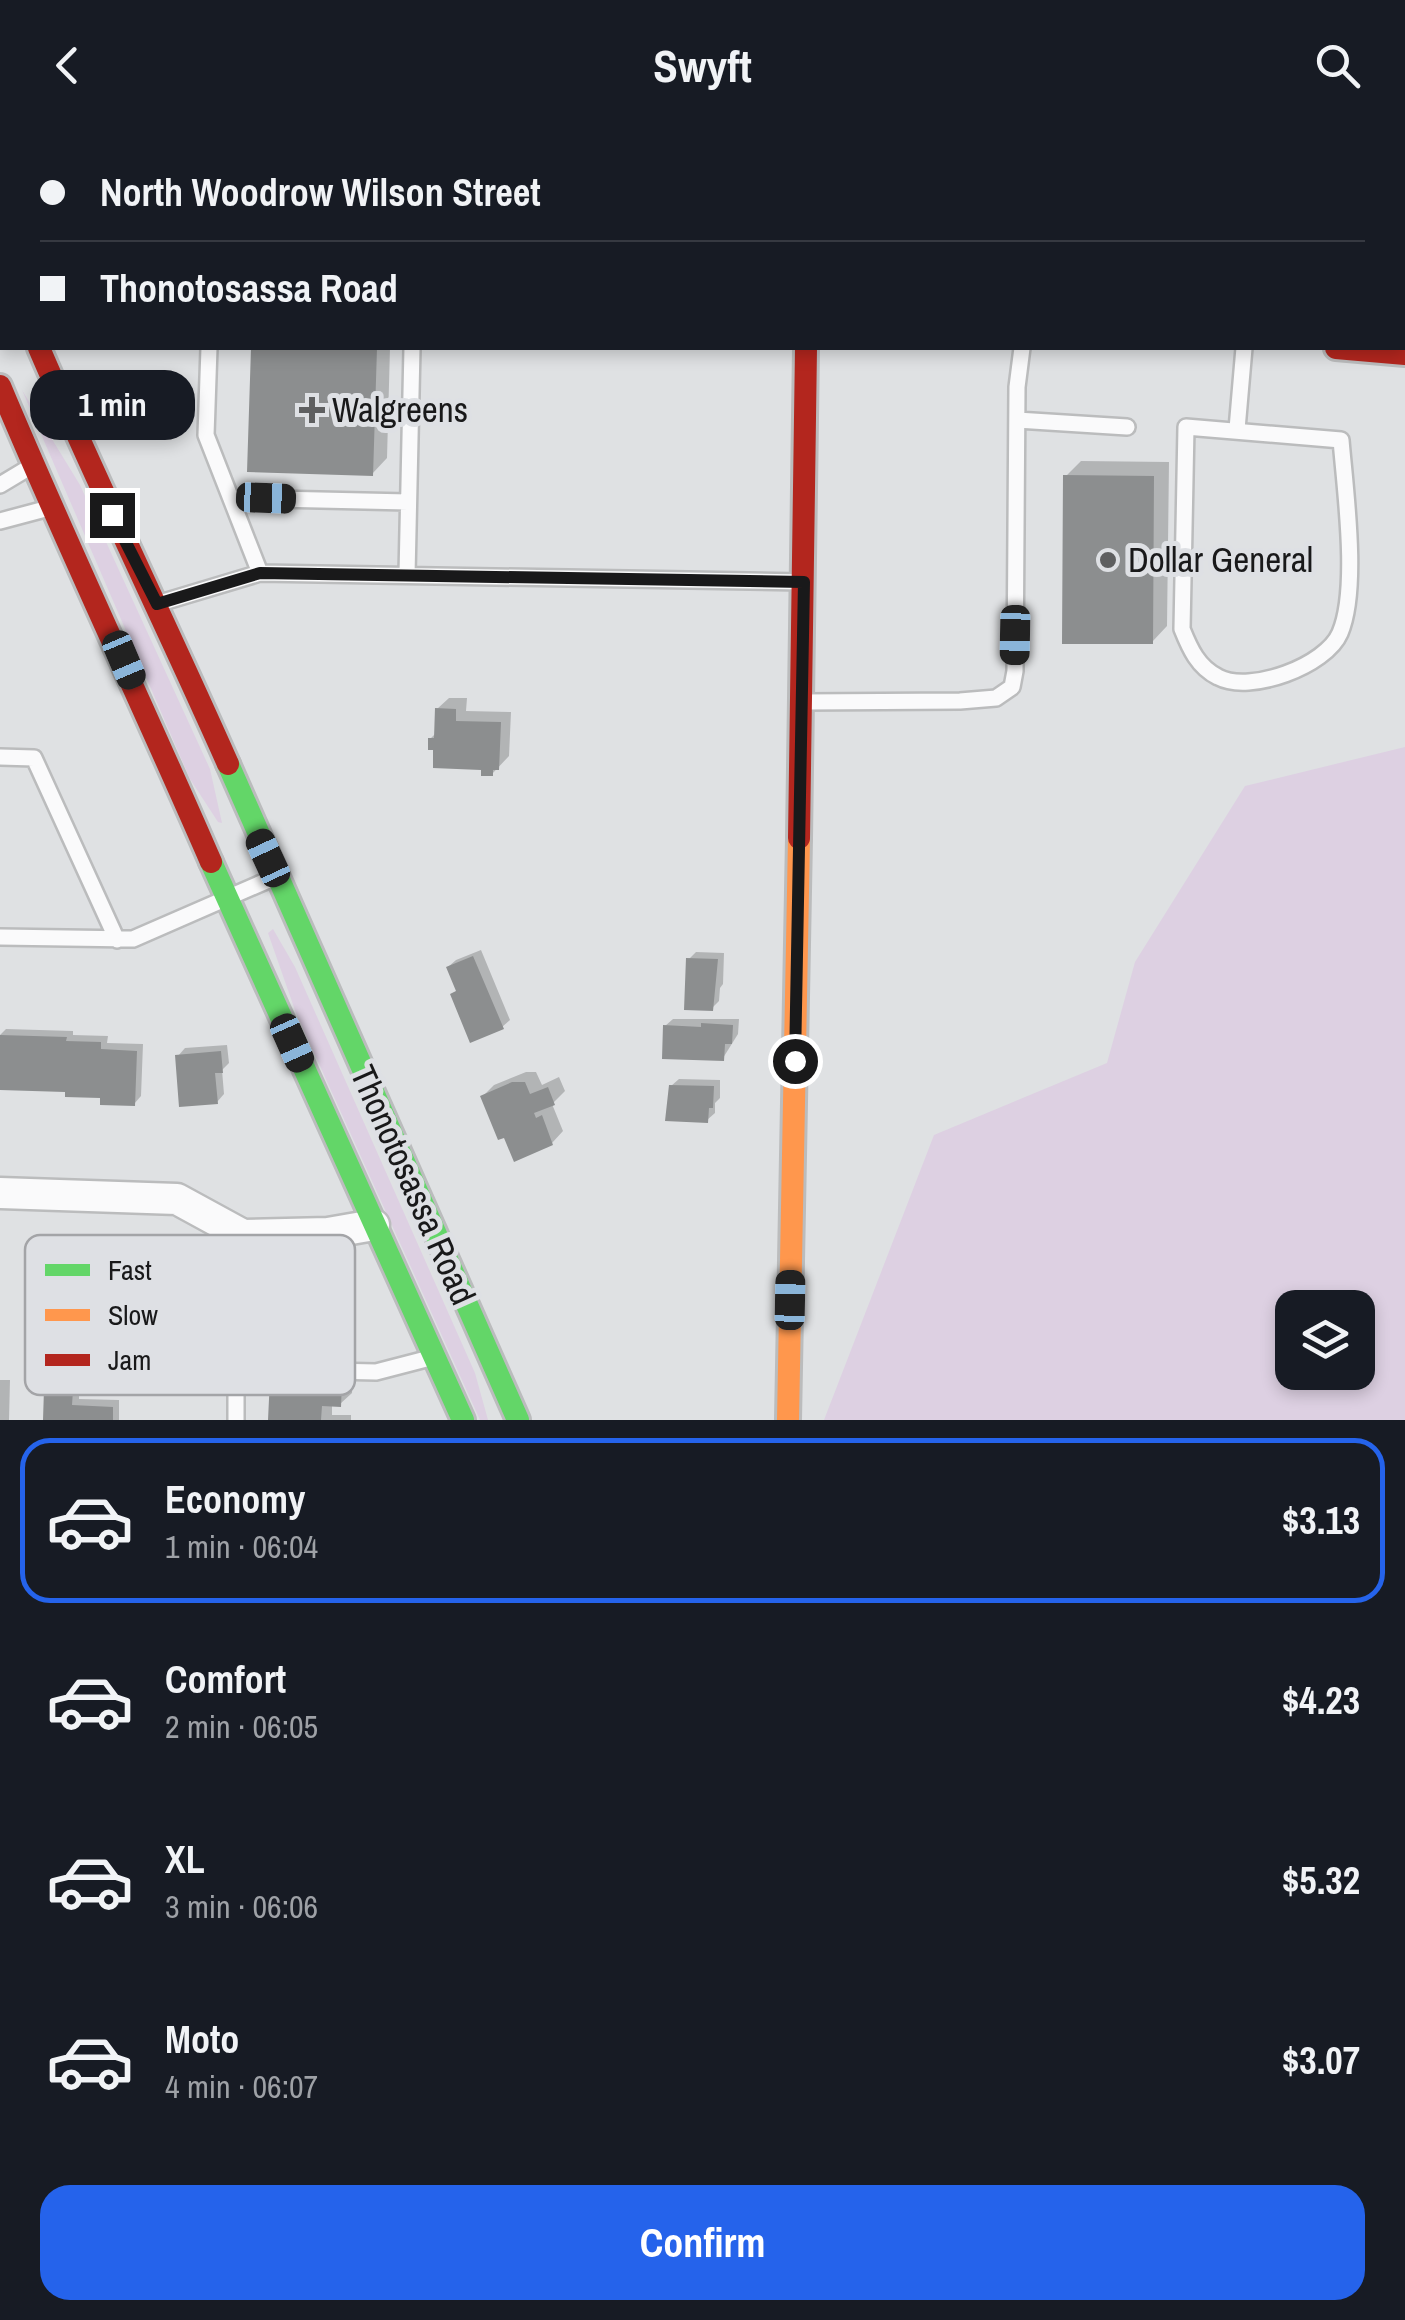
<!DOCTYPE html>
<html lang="en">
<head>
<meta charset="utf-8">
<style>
  :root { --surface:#171b24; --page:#242831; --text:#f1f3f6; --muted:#9ea1a6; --line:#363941; --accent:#2563eb }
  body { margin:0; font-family:"Archivo Narrow",sans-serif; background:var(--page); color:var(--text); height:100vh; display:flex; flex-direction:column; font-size:38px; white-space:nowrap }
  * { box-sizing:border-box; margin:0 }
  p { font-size:32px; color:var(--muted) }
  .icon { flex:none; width:55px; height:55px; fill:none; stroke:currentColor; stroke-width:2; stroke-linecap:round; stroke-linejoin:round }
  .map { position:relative; height:1290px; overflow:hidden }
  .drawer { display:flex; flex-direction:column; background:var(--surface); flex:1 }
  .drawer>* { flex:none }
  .banner { position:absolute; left:0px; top:0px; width:1405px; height:220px; box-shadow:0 5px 15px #0003; display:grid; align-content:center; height:220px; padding:0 40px; background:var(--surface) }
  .fabs { position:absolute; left:1275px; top:1160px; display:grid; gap:20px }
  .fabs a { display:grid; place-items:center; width:100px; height:100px; border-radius:20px; background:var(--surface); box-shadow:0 5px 15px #0003; font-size:50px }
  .end { position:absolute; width:45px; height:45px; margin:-22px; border:12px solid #19191a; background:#fff; box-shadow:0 0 0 5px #fff }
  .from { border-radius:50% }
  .bubble { position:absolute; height:70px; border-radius:30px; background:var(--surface); box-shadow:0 5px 15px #0003; font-size:32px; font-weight:700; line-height:70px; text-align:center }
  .car { position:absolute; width:30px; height:60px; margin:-30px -15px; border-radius:12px; box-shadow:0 0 8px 2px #0007; background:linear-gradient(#222 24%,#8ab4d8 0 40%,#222 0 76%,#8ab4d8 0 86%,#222 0) }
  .banner b { display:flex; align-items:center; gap:35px; height:95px; font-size:38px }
  .banner b+b { border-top:2px solid var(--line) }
  .banner i { width:25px; height:25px; background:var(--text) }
  ul { padding:18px 0 0; list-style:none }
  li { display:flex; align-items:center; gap:30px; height:165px; margin:0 20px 15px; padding:0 20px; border:5px solid transparent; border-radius:30px }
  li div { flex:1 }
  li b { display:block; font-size:38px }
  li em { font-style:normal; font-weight:700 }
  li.on { border-color:var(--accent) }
  li>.icon { width:90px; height:90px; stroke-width:1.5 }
  .button { display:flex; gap:20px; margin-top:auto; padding:20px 40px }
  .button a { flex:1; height:115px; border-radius:30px; background:var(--accent); color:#fff; font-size:40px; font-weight:700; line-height:115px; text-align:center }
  header { display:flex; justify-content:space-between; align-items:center; height:130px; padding:0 40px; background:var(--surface); font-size:45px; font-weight:700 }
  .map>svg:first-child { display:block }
  .green { fill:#ddd0e2; fill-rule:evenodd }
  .shadow { fill:#0003 }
  .building { fill:#8c8e8f }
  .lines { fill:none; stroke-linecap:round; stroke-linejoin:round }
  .lane-casing { stroke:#bbbcbd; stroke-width:20 }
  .street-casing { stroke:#bbbcbd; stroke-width:35 }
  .fast-casing { stroke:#bbbcbd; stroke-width:28 }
  .slow-casing { stroke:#bbbcbd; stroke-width:28 }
  .jam-casing { stroke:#bbbcbd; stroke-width:28 }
  .lane { stroke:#fafafb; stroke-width:15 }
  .street { stroke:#fafafb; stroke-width:30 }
  .fast { stroke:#63d668; stroke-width:22 }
  .slow { stroke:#ff974d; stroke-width:22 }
  .jam { stroke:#b3261e; stroke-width:22 }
  .route { stroke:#19191a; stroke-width:12 }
  .poi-dot { fill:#5e5f60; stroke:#dee0e4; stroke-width:4 }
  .labels { text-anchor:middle; stroke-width:10; stroke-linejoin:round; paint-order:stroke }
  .poi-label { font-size:35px; fill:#19191a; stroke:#dee0e4; text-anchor:start }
  .street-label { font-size:35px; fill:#19191a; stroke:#dee0e4 }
  .key { fill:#dee0e4; stroke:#a3a4a7; stroke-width:2.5 }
  .key-label { font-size:28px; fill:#19191a }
</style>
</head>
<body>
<header><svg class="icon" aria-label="back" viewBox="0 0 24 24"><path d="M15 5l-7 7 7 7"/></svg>Swyft<svg class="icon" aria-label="search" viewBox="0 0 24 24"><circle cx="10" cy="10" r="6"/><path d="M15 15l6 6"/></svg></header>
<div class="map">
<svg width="1405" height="1290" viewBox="0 0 1405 1290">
  <rect width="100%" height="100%" fill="#dfe1e3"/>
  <path class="green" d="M 22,260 L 80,355 L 210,639 L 222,693 L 218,692 L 190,649 Z
    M 1405,617 L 1405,1290 L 824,1290 L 934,1005 L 1107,933 L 1135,832 L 1245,656 ZM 1292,1178 L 1358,1178 L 1358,1242 L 1292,1242 Z
    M 273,799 L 295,837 L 475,1243 L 488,1290 L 480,1290 L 296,883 L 268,803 Z"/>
  <path class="shadow" d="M 661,0 L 768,0 L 661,2 Z
    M 253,218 L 390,218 L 387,328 L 372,344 L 250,340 Z
    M 1081,331 L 1169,332 L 1167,496 L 1152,512 L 1066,346 Z
    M 449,568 L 467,568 L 466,581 L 511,582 L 509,626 L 492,644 L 436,618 L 430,609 L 436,603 L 437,579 Z
    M 481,820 L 510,890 L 502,897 L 458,860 L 448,837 L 456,830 Z
    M 696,822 L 724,823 L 723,854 L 720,858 L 719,871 L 712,878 L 689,829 Z
    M 673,889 L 739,889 L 738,904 L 723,928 L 665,896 Z
    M 6,899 L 73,901 L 73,905 L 108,906 L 107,913 L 143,914 L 141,966 L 134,974 L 68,960 L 0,958 L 0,905 Z
    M 227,915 L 229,933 L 222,940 L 224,964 L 217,972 L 178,926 L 185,918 Z
    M 526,942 L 536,942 L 542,955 L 559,947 L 565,961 L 552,974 L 563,1001 L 552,1013 L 483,966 L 494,955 Z
    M 679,949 L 720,950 L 720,968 L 715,973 L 715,983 L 707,990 L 671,956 Z
    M 284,1238 L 353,1240 L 352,1263 L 340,1274 L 332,1274 L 332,1285 L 351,1285 L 351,1290 L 271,1290 L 272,1249 Z
    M 0,1250 L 10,1250 L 9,1290 L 0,1290 Z
    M 54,1253 L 79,1254 L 79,1269 L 119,1270 L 119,1290 L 46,1290 L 47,1260 Z"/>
  <path class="building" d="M 251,218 L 377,218 L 373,346 L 247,342 Z
    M 1063,345 L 1154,346 L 1153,514 L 1062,514 Z
    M 435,578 L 456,579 L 456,591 L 501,592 L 499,640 L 493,640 L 493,646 L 481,646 L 481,640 L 433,638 L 433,620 L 428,620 L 428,608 L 434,608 Z
    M 473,826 L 504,899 L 470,913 L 450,864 L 456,861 L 446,837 Z
    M 686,828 L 718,829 L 713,881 L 684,880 Z
    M 701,893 L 733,895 L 732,914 L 725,914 L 724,931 L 662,929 L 663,895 L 701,897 Z
    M 0,905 L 67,907 L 66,911 L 101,912 L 101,919 L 137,921 L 135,976 L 100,975 L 100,968 L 65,967 L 65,962 L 0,960 Z
    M 221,921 L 223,943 L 215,943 L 218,974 L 179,977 L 175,925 Z
    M 512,952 L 525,952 L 530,964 L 548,957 L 555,975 L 534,983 L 536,988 L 542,985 L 553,1015 L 514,1032 L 504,1008 L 498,1010 L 480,966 Z
    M 669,955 L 714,956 L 713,978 L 709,978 L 708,993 L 665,991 Z
    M 270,1248 L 342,1251 L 341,1277 L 322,1276 L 321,1290 L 268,1290 Z
    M 44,1259 L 73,1260 L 72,1275 L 113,1277 L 113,1290 L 43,1290 Z"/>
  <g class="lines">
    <defs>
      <path id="lane" d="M 569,2 L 569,0
        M 626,2 L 626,0
        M 908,2 L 908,0
        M 209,218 L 206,305 L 260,443
        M 1017,290 L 1127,297
        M 1186,297 L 1341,310 C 1345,359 1359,459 1340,503 C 1326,536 1250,564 1218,547 C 1198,537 1190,519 1182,499 Z
        M 1237,299 L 1244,218
        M 0,355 L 30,337
        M 231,368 L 408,372
        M 0,391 L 49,378
        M 407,445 L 412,218
        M 160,473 L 260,443 L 803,452
        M 804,572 L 960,571 L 996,568 L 1012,557 L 1015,541 L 1017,257 L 1022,218
        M 0,627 L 34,628 L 117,810
        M 0,807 L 133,809 L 273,748
        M 236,1290 L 236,1252 L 248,1239 L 376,1242 L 430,1228"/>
      <path id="street" d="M 0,1063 L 177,1069 L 243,1105 L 328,1103 L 374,1095"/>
      <path id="fast" d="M 324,0 L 333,2
        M 228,634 L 518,1290
        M 211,732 L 463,1290"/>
      <path id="slow" d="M 808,0 L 808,2
        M 0,118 L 2,125
        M 788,1290 L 799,708"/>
      <path id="jam" d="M 0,174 L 2,176
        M 39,218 C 99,358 166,494 228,634
        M 1336,218 L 1405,224
        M 0,256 C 67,416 142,573 211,732
        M 799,708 L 806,218"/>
    </defs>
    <use href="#lane" class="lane-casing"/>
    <use href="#street" class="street-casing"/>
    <use href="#fast" class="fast-casing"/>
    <use href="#slow" class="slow-casing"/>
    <use href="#jam" class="jam-casing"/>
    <use href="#lane" class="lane"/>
    <use href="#street" class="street"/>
    <use href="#fast" class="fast"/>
    <use href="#slow" class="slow"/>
    <use href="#jam" class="jam"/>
  </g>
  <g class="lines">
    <path class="route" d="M 112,385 L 157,474 L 260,443 L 804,452 L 795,931"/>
  </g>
  <g class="poi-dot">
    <path d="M307 265h10v10h10v10h-10v10h-10v-10h-10v-10h10z"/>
    <circle cx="1108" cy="430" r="10"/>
  </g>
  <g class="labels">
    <g class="poi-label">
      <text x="332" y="292">Walgreens</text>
      <text x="1128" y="442">Dollar General</text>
    </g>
    <g class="street-label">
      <text transform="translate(413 1055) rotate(66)" y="12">Thonotosassa Road</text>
    </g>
  </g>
  <rect x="25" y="1105" width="330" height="160" rx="15" class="key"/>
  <rect x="45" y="1134" width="45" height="12" fill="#63d668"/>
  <rect x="45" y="1179" width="45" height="12" fill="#ff974d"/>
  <rect x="45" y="1224" width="45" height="12" fill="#b3261e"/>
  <g class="key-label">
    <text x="108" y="1150">Fast</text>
    <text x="108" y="1195">Slow</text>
    <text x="108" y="1240">Jam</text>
  </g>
</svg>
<div class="fabs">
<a><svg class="icon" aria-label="layers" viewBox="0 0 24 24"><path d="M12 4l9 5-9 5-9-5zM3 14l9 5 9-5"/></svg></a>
</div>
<i class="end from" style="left:795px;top:931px"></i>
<i class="end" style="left:112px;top:385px"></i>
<div class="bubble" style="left:30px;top:240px;width:165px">1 min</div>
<i class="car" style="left:266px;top:368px;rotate:92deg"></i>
<i class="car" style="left:1015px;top:505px;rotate:181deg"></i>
<i class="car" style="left:124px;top:530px;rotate:157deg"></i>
<i class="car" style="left:268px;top:728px;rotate:335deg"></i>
<i class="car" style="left:292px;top:913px;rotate:156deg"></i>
<i class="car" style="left:790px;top:1170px;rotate:1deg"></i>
<div class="banner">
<b><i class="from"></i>North Woodrow Wilson Street</b>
<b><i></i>Thonotosassa Road</b>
</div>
</div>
<section class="drawer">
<ul>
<li class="on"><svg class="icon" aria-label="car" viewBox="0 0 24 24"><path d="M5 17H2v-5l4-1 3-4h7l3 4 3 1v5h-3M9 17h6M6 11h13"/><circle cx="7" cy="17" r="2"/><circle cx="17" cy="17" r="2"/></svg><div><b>Economy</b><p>1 min · 06:04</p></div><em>$3.13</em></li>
<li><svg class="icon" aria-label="car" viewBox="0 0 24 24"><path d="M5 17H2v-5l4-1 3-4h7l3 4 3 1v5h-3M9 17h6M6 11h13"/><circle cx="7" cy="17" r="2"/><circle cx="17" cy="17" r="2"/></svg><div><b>Comfort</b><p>2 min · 06:05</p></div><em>$4.23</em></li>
<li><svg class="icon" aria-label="car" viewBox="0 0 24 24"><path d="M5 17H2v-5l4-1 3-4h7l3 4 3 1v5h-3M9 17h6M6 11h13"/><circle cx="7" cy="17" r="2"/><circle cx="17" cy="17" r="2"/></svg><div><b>XL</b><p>3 min · 06:06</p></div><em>$5.32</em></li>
<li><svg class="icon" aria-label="car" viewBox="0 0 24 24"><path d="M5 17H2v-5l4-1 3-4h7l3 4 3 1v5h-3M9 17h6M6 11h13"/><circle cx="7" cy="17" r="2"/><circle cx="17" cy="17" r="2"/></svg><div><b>Moto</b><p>4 min · 06:07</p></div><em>$3.07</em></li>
</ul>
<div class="button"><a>Confirm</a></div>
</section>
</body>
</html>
